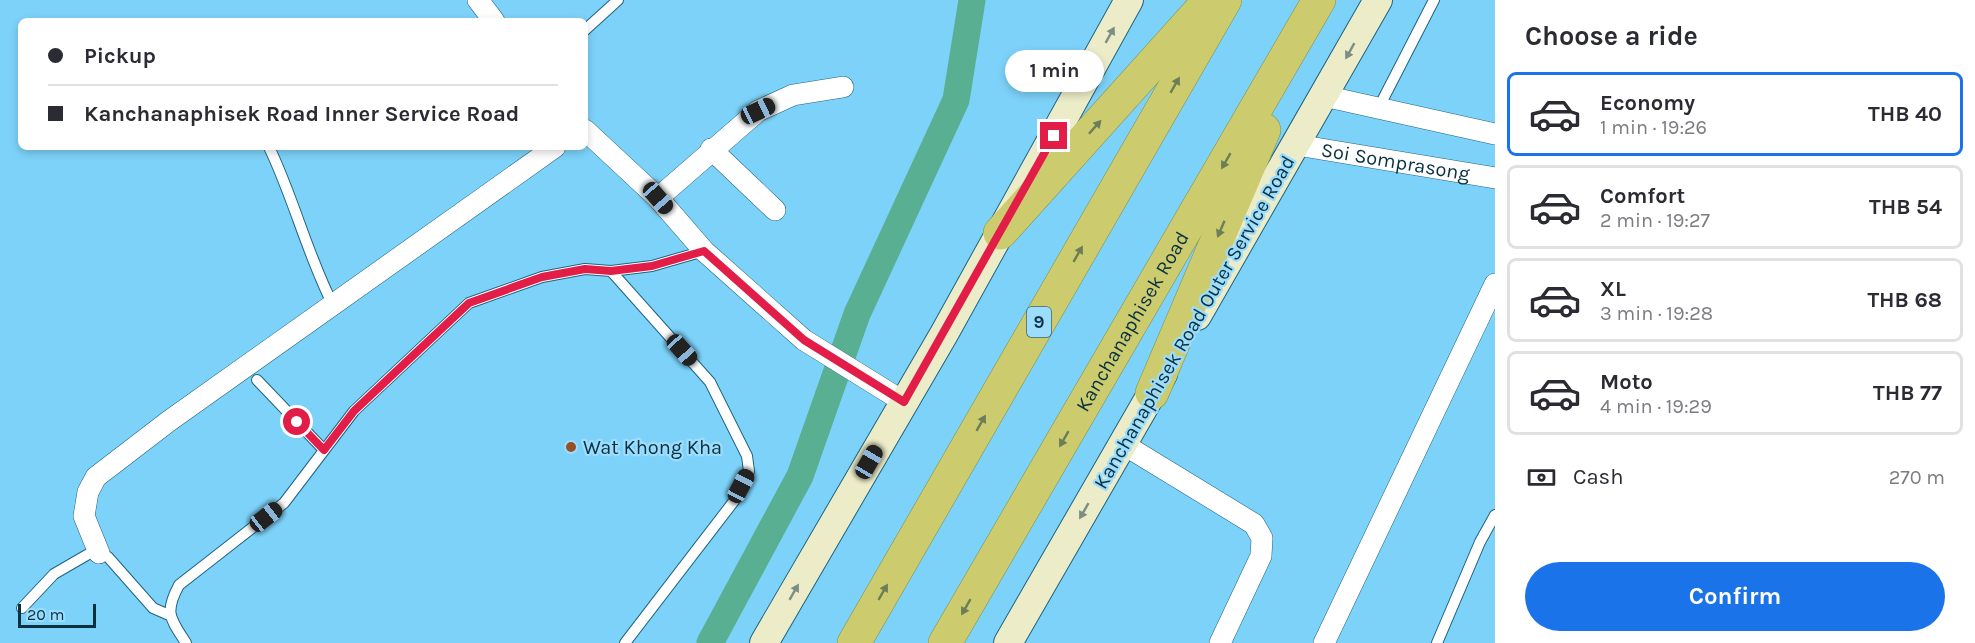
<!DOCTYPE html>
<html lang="en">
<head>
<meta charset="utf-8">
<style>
  :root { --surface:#fff; --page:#f2f2f3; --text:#2b2b33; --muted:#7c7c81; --line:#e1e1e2; --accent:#1a73e8 }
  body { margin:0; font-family:Karla,sans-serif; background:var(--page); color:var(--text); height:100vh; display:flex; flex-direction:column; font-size:22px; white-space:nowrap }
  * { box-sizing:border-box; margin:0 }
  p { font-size:20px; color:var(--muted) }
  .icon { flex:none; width:33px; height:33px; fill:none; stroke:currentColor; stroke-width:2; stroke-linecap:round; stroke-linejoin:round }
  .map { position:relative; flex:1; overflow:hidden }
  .sheet { display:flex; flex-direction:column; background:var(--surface); width:480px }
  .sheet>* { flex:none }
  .hud { position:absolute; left:18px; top:18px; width:570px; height:132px; border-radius:9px; box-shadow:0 3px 9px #0003; display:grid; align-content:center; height:132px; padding:0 30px; background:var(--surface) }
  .scale { position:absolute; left:18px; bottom:15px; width:78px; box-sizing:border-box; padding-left:6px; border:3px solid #0b3140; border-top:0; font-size:16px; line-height:21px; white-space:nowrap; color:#0b3140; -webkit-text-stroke:4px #9cddfd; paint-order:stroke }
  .end { position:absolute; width:27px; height:27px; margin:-14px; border:8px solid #e11d48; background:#fff; box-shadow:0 0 0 3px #fff }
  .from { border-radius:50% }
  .bubble { position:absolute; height:42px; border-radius:21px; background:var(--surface); box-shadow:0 3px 9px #0003; font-size:20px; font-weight:700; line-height:42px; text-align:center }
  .car { position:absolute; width:18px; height:36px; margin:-18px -9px; border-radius:8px; box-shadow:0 0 4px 2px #0007; background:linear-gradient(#222 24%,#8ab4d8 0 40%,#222 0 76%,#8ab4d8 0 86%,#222 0) }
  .hud b { display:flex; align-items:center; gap:21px; height:57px; font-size:22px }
  .hud b+b { border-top:2px solid var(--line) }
  .hud i { width:15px; height:15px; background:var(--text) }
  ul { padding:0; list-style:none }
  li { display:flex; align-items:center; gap:18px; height:84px; margin:0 12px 9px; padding:0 18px; border:3px solid var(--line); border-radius:9px }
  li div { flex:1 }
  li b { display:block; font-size:22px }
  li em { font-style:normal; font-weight:700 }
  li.selected { border-color:var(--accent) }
  li>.icon { width:54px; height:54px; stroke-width:1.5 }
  h2 { padding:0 30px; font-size:27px; line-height:72px }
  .pay { display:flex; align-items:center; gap:15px; height:66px; padding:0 30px; font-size:22px }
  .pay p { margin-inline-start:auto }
  .cta { display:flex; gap:12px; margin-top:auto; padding:12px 30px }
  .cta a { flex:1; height:69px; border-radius:36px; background:var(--accent); color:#fff; font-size:24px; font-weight:700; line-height:69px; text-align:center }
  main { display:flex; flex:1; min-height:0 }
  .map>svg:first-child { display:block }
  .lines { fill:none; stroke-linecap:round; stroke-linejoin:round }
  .canal { stroke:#59af92; stroke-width:27 }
  .service-casing { stroke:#20637f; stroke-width:12 }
  .minor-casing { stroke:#20637f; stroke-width:22 }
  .secondary-casing { stroke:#20637f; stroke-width:30 }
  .trunk-casing { stroke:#818e47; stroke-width:34 }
  .service { stroke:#fff; stroke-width:10 }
  .minor { stroke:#fff; stroke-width:21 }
  .secondary { stroke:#ececc9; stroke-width:28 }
  .trunk { stroke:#cccc6f; stroke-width:33 }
  .oneway { fill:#7c8e84 }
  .oneway2 { fill:#6c7e58 }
  .route { stroke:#e11d48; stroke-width:8 }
  .poi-dot { fill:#955026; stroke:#9cddfd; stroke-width:2 }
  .labels { text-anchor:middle; stroke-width:4.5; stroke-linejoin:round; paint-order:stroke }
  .shield { fill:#9cddfd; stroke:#366579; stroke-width:1.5 }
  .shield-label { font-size:18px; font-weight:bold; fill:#0b3140 }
  .street-label { font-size:20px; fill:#0b3140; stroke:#9cddfd }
  .poi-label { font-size:20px; fill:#0b3140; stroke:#9cddfd; text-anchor:start }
</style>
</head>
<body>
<main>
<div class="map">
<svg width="1495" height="643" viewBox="0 0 1495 643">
  <rect width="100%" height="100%" fill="#7dd2f9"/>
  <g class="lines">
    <path class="canal" d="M 710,643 L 800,476 L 857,314 L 956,100 L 972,0"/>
    <defs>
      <path id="service" d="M 585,30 L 618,0
        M 1378,109 L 1434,0
        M 269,147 C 294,199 307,254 333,305
        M 611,271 L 710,382 L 747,456 L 749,471 L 734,501 L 625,643
        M 257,380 L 324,450
        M 22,608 L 54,574 L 92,552 L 108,557 L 153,608 L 169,615
        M 186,643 C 170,618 164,613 179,585 L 284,503 L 354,411 L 469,303 L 542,277 L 585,269 L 611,271 L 652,266 L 704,251
        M 1437,643 L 1480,542 L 1495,515"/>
      <g id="minor">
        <path d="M 478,0 L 494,21"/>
        <path d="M 1324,96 L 1495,134"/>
        <path d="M 585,130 L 658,198 L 704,251 L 804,340 L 904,402"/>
        <path id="s1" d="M 1297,145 L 1495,178"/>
        <path d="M 711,149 L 775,210"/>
        <path d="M 658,198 L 758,111 L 793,95 L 843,87"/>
        <path d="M 1123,444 L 1254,524 L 1262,538 L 1261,556 L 1220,643"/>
        <path d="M 99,553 L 84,516 L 88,492 L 96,477 L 169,421 L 555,147"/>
        <path d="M 1324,643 L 1495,284"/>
      </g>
      <path id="secondary" d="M 1197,316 L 1378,0
        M 764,643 L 944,334 L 1129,0
        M 1008,643 L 1163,374"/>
      <g id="trunk">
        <path d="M 1000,233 L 1207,3"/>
        <path d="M 1152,393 L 1264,130"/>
        <path d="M 854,643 L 1225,0"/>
        <path id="s2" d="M 945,643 L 1319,0"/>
      </g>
    </defs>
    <use href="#service" class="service-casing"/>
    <use href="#minor" class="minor-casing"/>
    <use href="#secondary" class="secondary-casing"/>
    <use href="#trunk" class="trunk-casing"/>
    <use href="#service" class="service"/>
    <use href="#minor" class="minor"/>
    <use href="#secondary" class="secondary"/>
    <use href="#trunk" class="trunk"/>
  </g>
  <defs><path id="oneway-solid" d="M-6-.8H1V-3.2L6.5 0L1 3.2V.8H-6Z" transform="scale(1.5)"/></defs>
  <g class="oneway">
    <use href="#oneway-solid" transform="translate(1110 35) rotate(-61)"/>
    <use href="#oneway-solid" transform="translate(1350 51) rotate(119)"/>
    <use href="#oneway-solid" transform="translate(1084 511) rotate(120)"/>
    <use href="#oneway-solid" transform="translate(794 592) rotate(-60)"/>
  </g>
  <g class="oneway2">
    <use href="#oneway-solid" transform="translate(1175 85) rotate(-60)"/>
    <use href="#oneway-solid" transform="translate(1095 127) rotate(-48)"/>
    <use href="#oneway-solid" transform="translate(1226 161) rotate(120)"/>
    <use href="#oneway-solid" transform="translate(1221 229) rotate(113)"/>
    <use href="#oneway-solid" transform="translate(1078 254) rotate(-60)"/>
    <use href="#oneway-solid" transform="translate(981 423) rotate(-60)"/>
    <use href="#oneway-solid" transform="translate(1064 439) rotate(120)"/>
    <use href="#oneway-solid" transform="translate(883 592) rotate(-60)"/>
    <use href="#oneway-solid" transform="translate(966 607) rotate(120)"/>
  </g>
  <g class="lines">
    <path class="route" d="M 297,422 L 324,450 L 354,411 L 469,303 L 542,277 L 585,269 L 611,271 L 652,266 L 704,251 L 804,340 L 904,402 L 1054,136"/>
  </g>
  <circle class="poi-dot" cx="571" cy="447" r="6"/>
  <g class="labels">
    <rect class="shield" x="1027" y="307" width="24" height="30" rx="4.5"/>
    <g class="shield-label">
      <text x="1039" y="328">9</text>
    </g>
    <g class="street-label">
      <text dy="7" stroke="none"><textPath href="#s1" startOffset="100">Soi Somprasong</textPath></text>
      <text dy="7" stroke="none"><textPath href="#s2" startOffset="372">Kanchanaphisek Road</textPath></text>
      <text transform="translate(1194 322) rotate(-60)" y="7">Kanchanaphisek Road Outer Service Road</text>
    </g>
    <g class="poi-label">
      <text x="583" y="454">Wat Khong Kha</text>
    </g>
  </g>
</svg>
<div class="scale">20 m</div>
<i class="end from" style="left:297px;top:422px"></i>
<i class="end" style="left:1054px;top:136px"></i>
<div class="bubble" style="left:1005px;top:50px;width:99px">1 min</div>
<i class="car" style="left:758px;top:111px;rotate:65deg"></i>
<i class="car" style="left:658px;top:198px;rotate:139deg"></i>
<i class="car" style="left:682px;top:350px;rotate:138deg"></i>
<i class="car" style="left:869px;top:462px;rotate:30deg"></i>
<i class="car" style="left:741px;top:486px;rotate:28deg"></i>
<i class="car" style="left:266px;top:517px;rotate:52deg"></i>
<div class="hud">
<b><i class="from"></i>Pickup</b>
<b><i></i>Kanchanaphisek Road Inner Service Road</b>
</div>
</div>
<section class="sheet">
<h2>Choose a ride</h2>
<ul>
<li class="selected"><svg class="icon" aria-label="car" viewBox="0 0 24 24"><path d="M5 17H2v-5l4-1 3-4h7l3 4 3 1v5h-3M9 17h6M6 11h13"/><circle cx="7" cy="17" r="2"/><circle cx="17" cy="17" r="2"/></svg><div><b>Economy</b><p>1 min · 19:26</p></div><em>THB 40</em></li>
<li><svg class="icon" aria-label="car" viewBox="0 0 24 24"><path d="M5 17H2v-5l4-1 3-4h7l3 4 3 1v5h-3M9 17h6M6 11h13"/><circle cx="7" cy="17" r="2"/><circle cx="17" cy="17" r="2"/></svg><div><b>Comfort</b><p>2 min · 19:27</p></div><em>THB 54</em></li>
<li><svg class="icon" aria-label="car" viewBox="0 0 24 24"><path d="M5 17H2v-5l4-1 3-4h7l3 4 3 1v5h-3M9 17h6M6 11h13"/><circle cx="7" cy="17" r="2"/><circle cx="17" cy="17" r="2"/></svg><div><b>XL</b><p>3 min · 19:28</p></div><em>THB 68</em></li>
<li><svg class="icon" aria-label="car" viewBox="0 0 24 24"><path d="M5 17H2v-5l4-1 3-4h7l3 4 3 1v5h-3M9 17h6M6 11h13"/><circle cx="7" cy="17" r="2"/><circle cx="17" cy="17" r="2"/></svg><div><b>Moto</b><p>4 min · 19:29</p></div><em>THB 77</em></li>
</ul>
<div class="pay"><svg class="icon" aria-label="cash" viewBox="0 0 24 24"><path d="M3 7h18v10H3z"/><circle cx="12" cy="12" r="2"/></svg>Cash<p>270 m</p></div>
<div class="cta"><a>Confirm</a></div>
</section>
</main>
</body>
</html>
